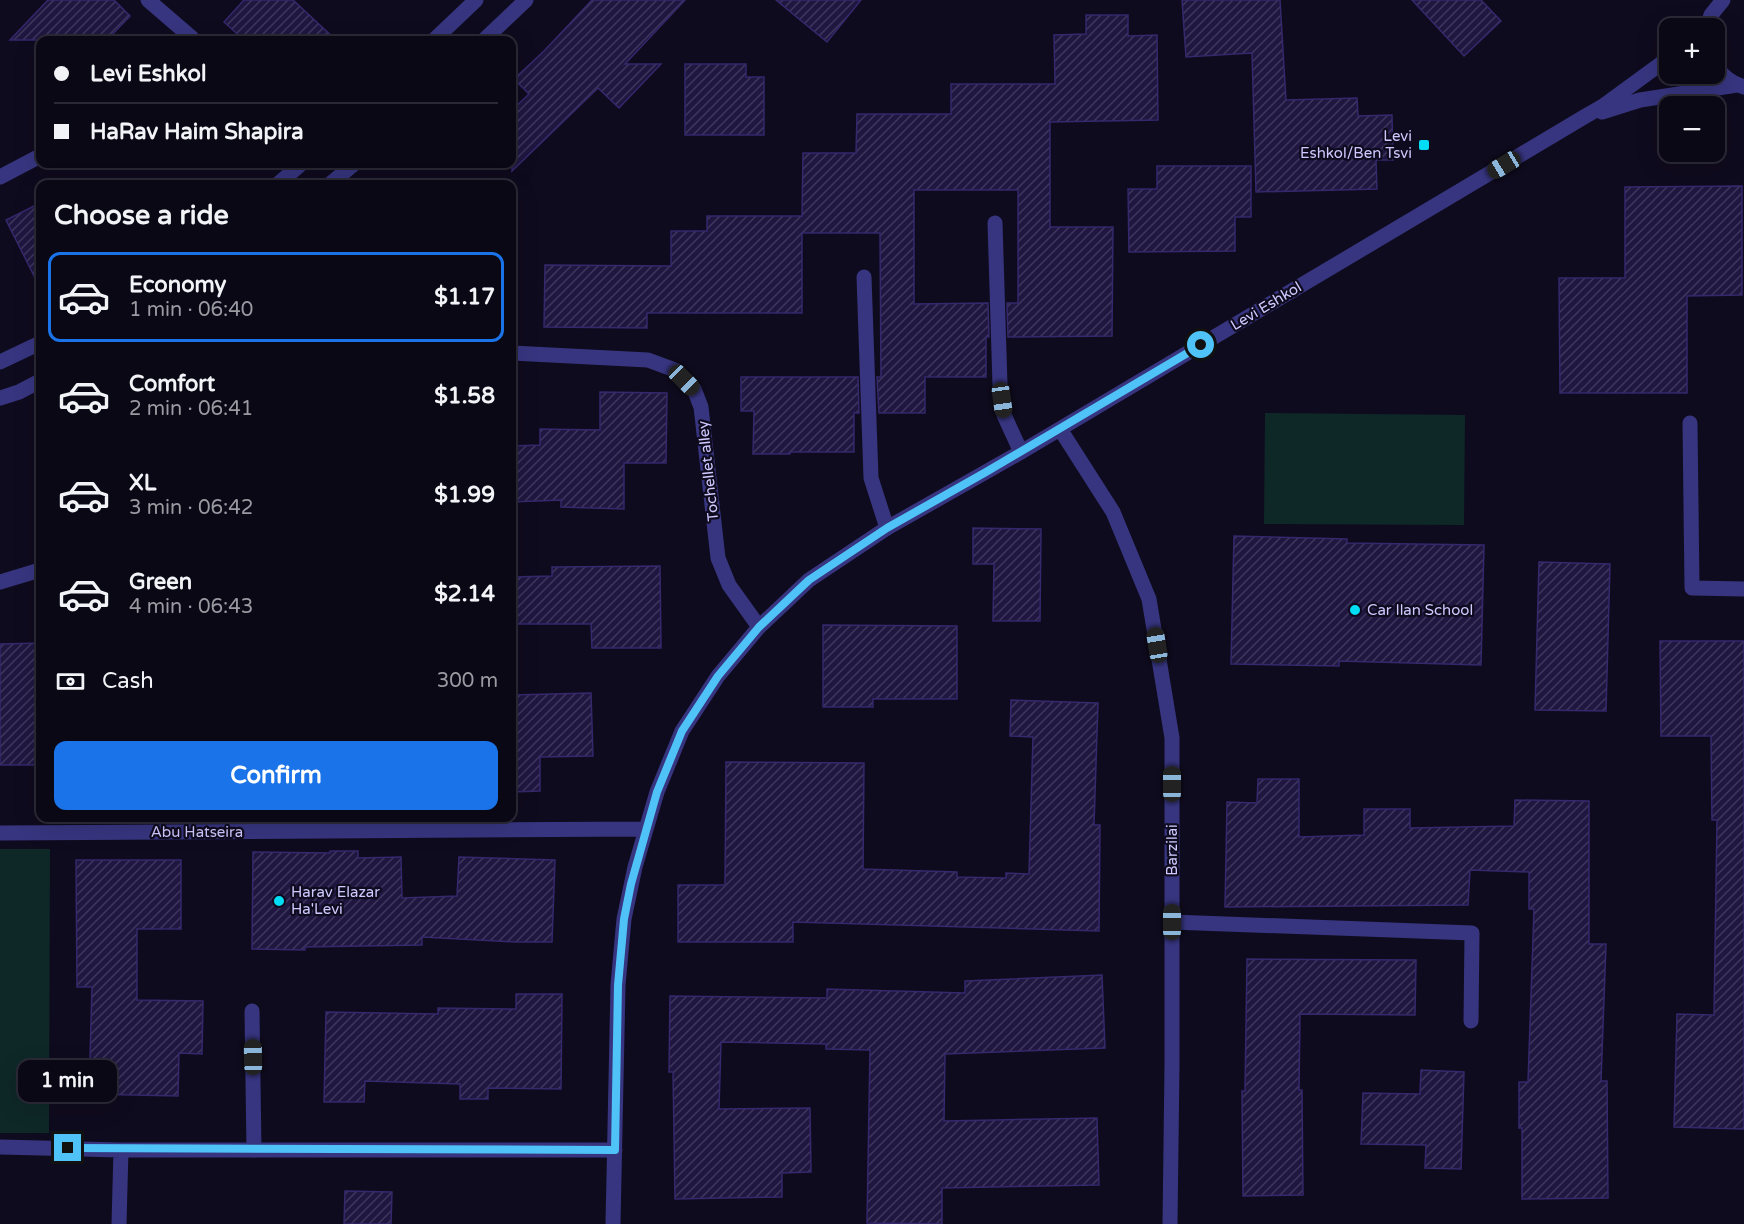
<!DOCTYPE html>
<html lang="en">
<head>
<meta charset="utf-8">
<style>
  :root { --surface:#0b0816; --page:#191623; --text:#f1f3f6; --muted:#9a9aa1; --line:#2b2935; --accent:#1a73e8 }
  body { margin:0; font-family:"Varela Round",sans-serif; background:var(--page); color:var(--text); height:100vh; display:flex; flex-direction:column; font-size:22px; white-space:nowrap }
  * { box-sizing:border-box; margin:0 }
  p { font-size:20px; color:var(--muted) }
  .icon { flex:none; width:33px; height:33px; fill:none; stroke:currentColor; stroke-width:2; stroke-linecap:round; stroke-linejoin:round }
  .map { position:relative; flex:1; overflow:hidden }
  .details { position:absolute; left:36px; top:180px; width:480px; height:642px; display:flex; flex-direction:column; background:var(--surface); border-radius:12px; box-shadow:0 6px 24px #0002,0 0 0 2px var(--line) }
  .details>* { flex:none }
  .banner { position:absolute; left:36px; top:36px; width:480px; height:132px; border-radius:12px; box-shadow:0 6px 24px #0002,0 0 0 2px var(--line); display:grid; align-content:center; height:132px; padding:0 18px; background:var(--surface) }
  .buttons { position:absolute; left:1659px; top:18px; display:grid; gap:12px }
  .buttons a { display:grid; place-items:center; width:66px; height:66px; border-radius:12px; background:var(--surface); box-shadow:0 6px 24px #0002,0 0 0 2px var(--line); font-size:30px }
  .end { position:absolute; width:27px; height:27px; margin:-14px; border:8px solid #4fc3f7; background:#111; box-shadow:0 0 0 3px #111 }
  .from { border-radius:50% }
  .bubble { position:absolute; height:42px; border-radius:12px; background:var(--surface); box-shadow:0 6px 24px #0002,0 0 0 2px var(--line); font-size:20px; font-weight:700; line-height:42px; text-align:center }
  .car { position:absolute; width:18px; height:36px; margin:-18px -9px; border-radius:8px; box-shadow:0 0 4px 2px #0007; background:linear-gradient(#222 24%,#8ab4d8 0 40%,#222 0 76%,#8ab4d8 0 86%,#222 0) }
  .banner b { display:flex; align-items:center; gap:21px; height:57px; font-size:22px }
  .banner b+b { border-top:2px solid var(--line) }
  .banner i { width:15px; height:15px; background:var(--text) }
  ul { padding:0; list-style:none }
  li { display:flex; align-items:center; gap:18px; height:90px; margin:0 12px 9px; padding:0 6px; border:3px solid transparent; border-radius:12px }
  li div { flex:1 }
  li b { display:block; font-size:22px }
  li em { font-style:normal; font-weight:700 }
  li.selected { border-color:var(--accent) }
  li>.icon { width:54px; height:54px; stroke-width:1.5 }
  h2 { padding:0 18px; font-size:27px; line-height:72px }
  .pay { display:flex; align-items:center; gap:15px; height:66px; padding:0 18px; font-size:22px }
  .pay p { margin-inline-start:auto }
  .primary-button { display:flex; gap:12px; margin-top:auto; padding:12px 18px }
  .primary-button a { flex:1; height:69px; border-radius:12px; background:var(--accent); color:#fff; font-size:24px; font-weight:700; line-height:69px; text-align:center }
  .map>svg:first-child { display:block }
  .park { fill:#0e2827 }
  .building { fill:url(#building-hatch); stroke:#35286c; stroke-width:1.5 }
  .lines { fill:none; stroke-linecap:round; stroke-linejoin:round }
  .service { stroke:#37357f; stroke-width:15 }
  .minor { stroke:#37357f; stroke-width:15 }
  .tertiary { stroke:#37357f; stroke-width:15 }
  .route { stroke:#4fc3f7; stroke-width:8 }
  .poi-dot { fill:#00ddf4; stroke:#0f0b1e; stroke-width:2 }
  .labels { text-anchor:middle; stroke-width:4.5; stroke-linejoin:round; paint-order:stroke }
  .poi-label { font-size:15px; fill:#cfc9ff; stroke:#0f0b1e; text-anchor:start }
  .street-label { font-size:15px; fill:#cfc9ff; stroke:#0f0b1e }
</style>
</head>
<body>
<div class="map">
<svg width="1744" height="1224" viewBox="0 0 1744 1224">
  <defs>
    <pattern id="building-hatch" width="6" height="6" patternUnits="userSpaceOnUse" patternTransform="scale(1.5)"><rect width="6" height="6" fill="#1f1740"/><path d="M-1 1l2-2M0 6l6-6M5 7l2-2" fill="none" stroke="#3e375d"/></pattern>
  </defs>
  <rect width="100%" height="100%" fill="#0f0b1e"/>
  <path class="park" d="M 1265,413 L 1465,415 L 1464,525 L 1264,524 Z
    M 0,849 L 50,849 L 49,1133 L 0,1133 Z"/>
  <path class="building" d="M 48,0 L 114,0 L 130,16 L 107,40 L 10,40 Z
    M 244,0 L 293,0 L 336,40 L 244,40 L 224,22 Z
    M 592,0 L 685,0 L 625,64 L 661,64 L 619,108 L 598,88 L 512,171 L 512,110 L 529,94 L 514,79 L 544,51 Z
    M 776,0 L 861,0 L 827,42 Z
    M 1182,0 L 1280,0 L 1286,100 L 1357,98 L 1358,116 L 1392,115 L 1393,160 L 1376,160 L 1377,189 L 1256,192 L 1252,53 L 1186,57 Z
    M 1412,0 L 1481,0 L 1501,21 L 1464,56 Z
    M 1086,15 L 1128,15 L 1128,36 L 1157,35 L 1158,120 L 1050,122 L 1050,227 L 1113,227 L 1112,336 L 1008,337 L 1007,303 L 1018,303 L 1018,190 L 914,190 L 914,304 L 988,303 L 989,337 L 986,337 L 986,377 L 925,377 L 925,413 L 879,413 L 877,377 L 881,377 L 880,233 L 802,233 L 802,313 L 647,313 L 647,328 L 544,327 L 545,265 L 671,266 L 671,231 L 707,231 L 707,216 L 802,216 L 803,153 L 856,153 L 857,114 L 951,114 L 951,84 L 1055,84 L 1054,35 L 1086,34 Z
    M 685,64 L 746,64 L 746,77 L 764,77 L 764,135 L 685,135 Z
    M 1157,166 L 1251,166 L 1251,217 L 1235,217 L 1235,251 L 1129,252 L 1128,189 L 1157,189 Z
    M 1742,186 L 1742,295 L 1687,296 L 1687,393 L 1560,393 L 1559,278 L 1625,278 L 1625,187 Z
    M 40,203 L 40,288 L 6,220 Z
    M 741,377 L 858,377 L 859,413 L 854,413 L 854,452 L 790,452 L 790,454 L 753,454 L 754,411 L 741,411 Z
    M 600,392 L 667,393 L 666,463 L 624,463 L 624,509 L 561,507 L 561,500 L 512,502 L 512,446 L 540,445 L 540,429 L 600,430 Z
    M 973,528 L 1041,529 L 1040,621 L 993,621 L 994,564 L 973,564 Z
    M 1234,536 L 1347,539 L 1347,543 L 1484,545 L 1481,665 L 1339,661 L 1339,666 L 1231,664 Z
    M 1539,562 L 1610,564 L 1606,711 L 1535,710 Z
    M 660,566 L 661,648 L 592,648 L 591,624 L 512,624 L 512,577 L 552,576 L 552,567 Z
    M 823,625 L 957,626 L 957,699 L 873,699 L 873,707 L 823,707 Z
    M 1660,641 L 1744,641 L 1744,1129 L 1674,1127 L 1677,1014 L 1714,1015 L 1717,820 L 1712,820 L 1711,736 L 1661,736 Z
    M 40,643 L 40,765 L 0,765 L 0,644 Z
    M 591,693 L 593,756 L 540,757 L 540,791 L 512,792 L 512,695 Z
    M 1011,700 L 1098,703 L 1094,825 L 1100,825 L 1099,931 L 793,922 L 793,942 L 678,942 L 678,885 L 725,885 L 726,762 L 864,763 L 863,869 L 957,872 L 957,877 L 1006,878 L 1006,873 L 1029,874 L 1033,737 L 1010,736 Z
    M 1258,779 L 1299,779 L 1299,837 L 1364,835 L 1364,809 L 1410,809 L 1410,828 L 1514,826 L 1515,800 L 1589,801 L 1589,944 L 1606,944 L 1601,1081 L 1607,1081 L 1608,1198 L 1522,1199 L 1522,1128 L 1519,1128 L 1519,1082 L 1528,1082 L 1534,909 L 1529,909 L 1529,872 L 1470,870 L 1468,905 L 1225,907 L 1227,802 L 1257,803 Z
    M 330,851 L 358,851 L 358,858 L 401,857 L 402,898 L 457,896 L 459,857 L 555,860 L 552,942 L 516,942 L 422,937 L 422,945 L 305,947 L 305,950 L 252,949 L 253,852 L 330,853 Z
    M 76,860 L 181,860 L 181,929 L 137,929 L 137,1000 L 203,1001 L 202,1054 L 179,1053 L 178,1096 L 89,1094 L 92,987 L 77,987 Z
    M 1247,959 L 1416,960 L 1415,1015 L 1300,1014 L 1299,1090 L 1302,1090 L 1303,1195 L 1243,1196 L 1242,1091 L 1245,1091 Z
    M 1102,975 L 1105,1048 L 945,1054 L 944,1121 L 1097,1118 L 1099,1185 L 942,1188 L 942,1224 L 867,1223 L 870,1050 L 826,1049 L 826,1044 L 721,1042 L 719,1109 L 810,1108 L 811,1172 L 782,1173 L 782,1197 L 675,1199 L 673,1072 L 669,1072 L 670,996 L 827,998 L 827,989 L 965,993 L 965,981 Z
    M 516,994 L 562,994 L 561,1089 L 488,1088 L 488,1099 L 460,1099 L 460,1084 L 365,1081 L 364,1102 L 324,1102 L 326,1012 L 438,1014 L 438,1008 L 516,1009 Z
    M 1421,1070 L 1464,1072 L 1461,1169 L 1425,1168 L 1426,1145 L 1361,1144 L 1363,1093 L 1420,1094 Z
    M 345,1191 L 392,1192 L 391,1224 L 344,1224 Z"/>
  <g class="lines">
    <path class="service" d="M 995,223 L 1000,385 L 1004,415 L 1021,452
      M 864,277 L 871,478 L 887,528
      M 1690,423 L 1692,588 L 1744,589
      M 0,582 L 40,570
      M 1172,922 L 1472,933 L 1471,1021
      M 252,1011 L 254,1150"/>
    <path class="minor" d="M 148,0 L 192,38 L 189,40
      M 1602,112 L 1640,100 L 1737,85
      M 0,177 L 40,156
      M 512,353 L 648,360 L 675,370 L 694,389 L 701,407 L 718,558 L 729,585 L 759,627
      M 1060,429 L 1113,512 L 1149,599 L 1172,738 L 1172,1064 L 1170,1224
      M 0,833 L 646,829
      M 0,1147 L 121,1150 L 615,1150
      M 119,1224 L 121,1150
      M 613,1224 L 618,985 L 624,919 L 635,867 L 657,792 L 682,731 L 718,676 L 759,627 L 809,580 L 887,528 L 1021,452 L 1584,117 L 1603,106 L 1670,57"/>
    <path class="tertiary" d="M 1707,28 L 1711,15 L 1723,0
      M 434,40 L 476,0
      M 484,40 L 526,0
      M 1714,65 C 1723,76 1731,83 1744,87
      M 278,184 L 301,164
      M 330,184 L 354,164
      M 0,362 L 40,343
      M 0,398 L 19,392 L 40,381"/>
  </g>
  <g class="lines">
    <path class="route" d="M 68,1148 L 615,1150 L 618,985 L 624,919 L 631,884 L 657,792 L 682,731 L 718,676 L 759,627 L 809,580 L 887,528 L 986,472 L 1201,345"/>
  </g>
  <g class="poi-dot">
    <rect x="1418" y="139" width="12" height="12" rx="3"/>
    <circle cx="1355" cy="610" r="6"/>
    <circle cx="279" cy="901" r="6"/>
  </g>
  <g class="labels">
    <g class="poi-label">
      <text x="1412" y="141" text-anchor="end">Levi<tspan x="1412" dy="17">Eshkol/Ben Tsvi</tspan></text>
      <text x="1367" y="615">Car Ilan School</text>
      <text x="291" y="897">Harav Elazar<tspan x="291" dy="17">Ha'Levi</tspan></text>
    </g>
    <g class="street-label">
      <text transform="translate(1266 306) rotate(-31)" y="5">Levi Eshkol</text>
      <text transform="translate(708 471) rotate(-96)" y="5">Tochellet alley</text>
      <text x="197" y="837">Abu Hatseira</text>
      <text transform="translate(1172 850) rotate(-90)" y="5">Barzilai</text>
    </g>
  </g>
</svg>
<div class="buttons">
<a>+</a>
<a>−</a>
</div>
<i class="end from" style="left:1201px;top:345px"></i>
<i class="end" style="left:68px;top:1148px"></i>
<div class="bubble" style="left:18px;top:1060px;width:99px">1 min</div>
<i class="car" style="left:1504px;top:165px;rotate:239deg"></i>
<i class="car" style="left:684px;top:380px;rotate:135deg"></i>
<i class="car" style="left:1002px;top:400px;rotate:172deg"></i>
<i class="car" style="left:1157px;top:645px;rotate:351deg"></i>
<i class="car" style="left:1172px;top:784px;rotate:0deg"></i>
<i class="car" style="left:1172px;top:922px;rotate:0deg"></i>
<i class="car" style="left:253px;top:1057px;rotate:359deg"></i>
<div class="banner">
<b><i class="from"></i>Levi Eshkol</b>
<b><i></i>HaRav Haim Shapira</b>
</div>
<section class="details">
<h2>Choose a ride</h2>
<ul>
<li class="selected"><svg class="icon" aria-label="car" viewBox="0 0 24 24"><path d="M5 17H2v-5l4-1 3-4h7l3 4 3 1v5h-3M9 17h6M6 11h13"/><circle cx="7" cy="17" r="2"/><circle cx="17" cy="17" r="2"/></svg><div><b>Economy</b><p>1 min · 06:40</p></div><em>$1.17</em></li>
<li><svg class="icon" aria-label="car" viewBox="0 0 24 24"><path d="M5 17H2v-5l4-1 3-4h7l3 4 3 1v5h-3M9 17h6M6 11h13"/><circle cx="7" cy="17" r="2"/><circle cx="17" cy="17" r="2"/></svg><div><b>Comfort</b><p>2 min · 06:41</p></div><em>$1.58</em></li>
<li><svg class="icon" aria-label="car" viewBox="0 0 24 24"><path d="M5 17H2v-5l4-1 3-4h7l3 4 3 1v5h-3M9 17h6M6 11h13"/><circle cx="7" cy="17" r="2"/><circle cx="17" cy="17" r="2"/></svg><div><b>XL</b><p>3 min · 06:42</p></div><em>$1.99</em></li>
<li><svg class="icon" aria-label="car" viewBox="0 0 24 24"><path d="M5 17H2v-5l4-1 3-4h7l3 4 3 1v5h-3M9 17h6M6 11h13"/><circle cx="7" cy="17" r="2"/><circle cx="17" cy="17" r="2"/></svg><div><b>Green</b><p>4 min · 06:43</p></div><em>$2.14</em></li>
</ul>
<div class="pay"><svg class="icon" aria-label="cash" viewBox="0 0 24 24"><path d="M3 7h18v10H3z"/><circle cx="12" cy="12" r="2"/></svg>Cash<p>300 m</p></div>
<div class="primary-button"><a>Confirm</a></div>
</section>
</div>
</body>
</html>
